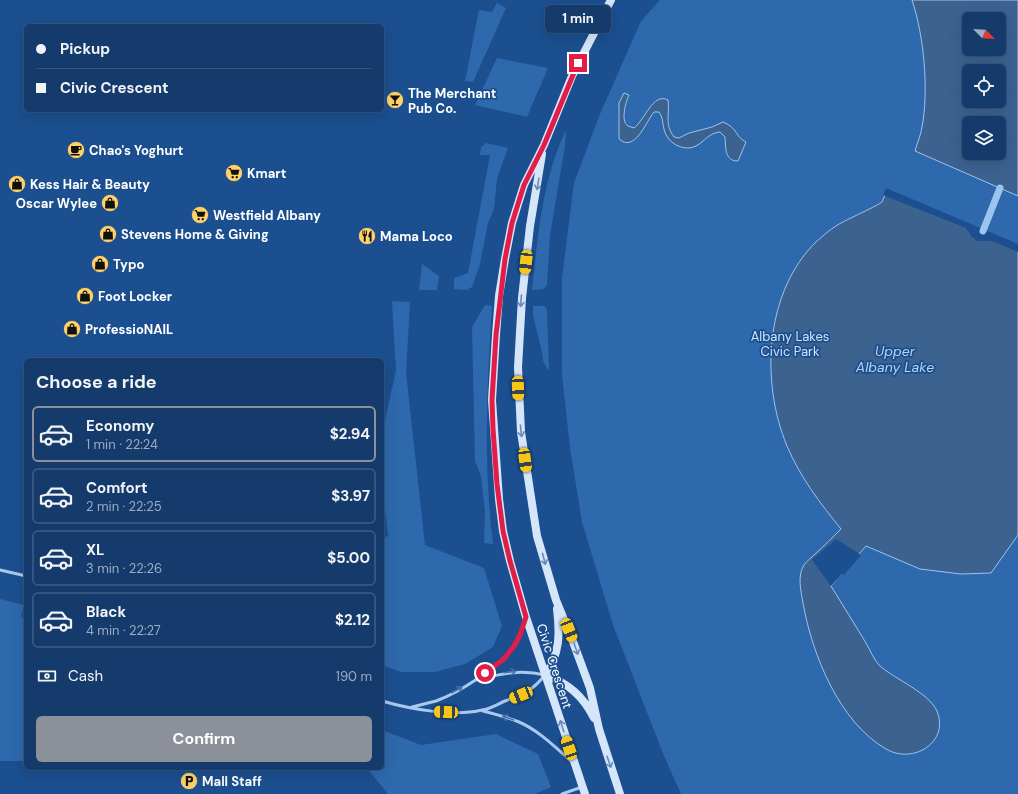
<!DOCTYPE html>
<html lang="en">
<head>
<meta charset="utf-8">
<style>
  :root { --surface:#143b6b; --page:#214673; --text:#f1f3f6; --muted:#9dadc1; --line:#33557e; --accent:#8c9099 }
  body { margin:0; font-family:"DM Sans",sans-serif; background:var(--page); color:var(--text); height:100vh; display:flex; flex-direction:column; font-size:15px; white-space:nowrap }
  * { box-sizing:border-box; margin:0 }
  p { font-size:13px; color:var(--muted) }
  .icon { flex:none; width:22px; height:22px; fill:none; stroke:currentColor; stroke-width:2; stroke-linecap:round; stroke-linejoin:round }
  .map { position:relative; flex:1; overflow:hidden }
  .details { position:absolute; left:24px; top:358px; width:360px; height:412px; display:flex; flex-direction:column; background:var(--surface); border-radius:6px; box-shadow:0 4px 16px #0002,0 0 0 1px var(--line) }
  .details>* { flex:none }
  .banner { position:absolute; left:24px; top:24px; width:360px; height:88px; border-radius:6px; box-shadow:0 4px 16px #0002,0 0 0 1px var(--line); display:grid; align-content:center; height:88px; padding:0 12px; background:var(--surface) }
  .needle { width:26px; rotate:114deg }
  .fabs { position:absolute; left:962px; top:12px; display:grid; gap:8px }
  .fabs a { display:grid; place-items:center; width:44px; height:44px; border-radius:6px; background:var(--surface); box-shadow:0 4px 16px #0002,0 0 0 1px var(--line); font-size:20px }
  .end { position:absolute; width:18px; height:18px; margin:-9px; border:5px solid #e11d48; background:#fff; box-shadow:0 0 0 2px #fff }
  .from { border-radius:50% }
  .bubble { position:absolute; height:28px; border-radius:6px; background:var(--surface); box-shadow:0 4px 16px #0002,0 0 0 1px var(--line); font-size:13px; font-weight:700; line-height:28px; text-align:center }
  .car { position:absolute; width:12px; height:24px; margin:-12px -6px; border-radius:5px; box-shadow:0 0 3px 1px #0007; background:linear-gradient(#f5c518 24%,#345 0 40%,#f5c518 0 76%,#345 0 86%,#f5c518 0) }
  .banner b { display:flex; align-items:center; gap:14px; height:38px; font-size:15px }
  .banner b+b { border-top:1px solid var(--line) }
  .banner i { width:10px; height:10px; background:var(--text) }
  ul { padding:0; list-style:none }
  li { display:flex; align-items:center; gap:12px; height:56px; margin:0 8px 6px; padding:0 4px; border:2px solid var(--line); border-radius:6px }
  li div { flex:1 }
  li b { display:block; font-size:15px }
  li em { font-style:normal; font-weight:700 }
  li.current { border-color:var(--accent) }
  li>.icon { width:36px; height:36px; stroke-width:1.5 }
  h2 { padding:0 12px; font-size:18px; line-height:48px }
  .pay { display:flex; align-items:center; gap:10px; height:44px; padding:0 12px; font-size:15px }
  .pay p { margin-inline-start:auto }
  .button { display:flex; gap:8px; margin-top:auto; padding:8px 12px }
  .button a { flex:1; height:46px; border-radius:6px; background:var(--accent); color:#fff; font-size:16px; font-weight:700; line-height:46px; text-align:center }
  .map>svg:first-child { display:block }
  .green { fill:#2e69ad; fill-rule:evenodd }
  .water { fill:#3c6290; stroke:#9cc4f0; fill-rule:evenodd }
  .pier { fill:#1b4f8f }
  .lines { fill:none; stroke-linecap:round; stroke-linejoin:round }
  .stream { stroke:#9cc4f0; stroke-width:7 }
  .lane { stroke:#a9c9ee; stroke-width:3 }
  .secondary { stroke:#d6e6fa; stroke-width:8 }
  .oneway { stroke:#668bba }
  .oneway2 { stroke:#4674ac }
  .route { stroke:#e11d48; stroke-width:5 }
  .labels { text-anchor:middle; stroke-width:3.5; stroke-linejoin:round; paint-order:stroke }
  .poi-label { font-size:13px; font-weight:bold; fill:#fff; stroke:#1b4f8f; text-anchor:start }
  .park-label { font-size:13px; fill:#cfe3fa; stroke:#1b4f8f }
  .street-label { font-size:13px; fill:#fff; stroke:#1b4f8f }
  .water-label { font-size:14px; font-style:italic; fill:#b5d3f5; stroke:#1b4f8f }
</style>
</head>
<body>
<div class="map">
<svg width="1018" height="794" viewBox="0 0 1018 794">
  <rect width="100%" height="100%" fill="#1b4f8f"/>
  <path class="green" d="M 660,0 L 1018,0 L 1018,794 L 681,794 L 664,756 L 613,625 L 582,522 L 570,448 L 562,374 L 562,278 L 574,183 L 600,114 L 641,21 ZM 969,19 L 999,19 L 999,49 L 969,49 ZM 969,71 L 999,71 L 999,101 L 969,101 ZM 969,123 L 999,123 L 999,153 L 969,153 Z
    M 497,3 L 506,8 L 473,82 L 465,81 L 479,10 L 492,12 Z
    M 497,58 L 548,68 L 527,117 L 475,105 Z
    M 566,130 L 565,146 L 550,235 L 547,285 L 544,289 L 532,290 C 538,236 542,180 566,130 Z
    M 486,143 L 508,148 L 497,179 L 494,209 L 488,223 L 480,264 L 472,287 L 467,290 L 454,289 L 454,278 L 468,273 L 490,155 L 480,155 L 481,147 Z
    M 422,264 L 439,276 L 437,290 L 419,290 Z
    M 392,301 L 410,302 L 406,372 L 425,545 L 484,568 L 502,626 L 493,647 L 465,664 L 435,672 L 401,672 L 382,665 L 382,538 L 388,536 L 384,500 L 382,434 L 396,370 Z
    M 485,305 L 492,306 C 487,385 483,465 493,544 L 484,543 L 485,513 L 481,476 L 475,461 L 472,327 Z
    M 533,306 L 544,306 L 547,309 L 549,371 L 543,361 L 542,352 L 533,316 Z
    M 0,599 L 24,605 L 21,617 L 26,619 L 26,761 L 0,761 Z
    M 382,730 L 421,745 L 496,734 L 538,754 L 551,787 L 535,794 L 388,794 L 367,768 L 382,768 Z"/>
  <path class="water" d="M 912,0 L 1018,0 L 1018,196 L 915,151 C 917,143 921,135 922,127 C 929,90 924,36 912,0 ZM 969,19 L 999,19 L 999,49 L 969,49 ZM 969,71 L 999,71 L 999,101 L 969,101 ZM 969,123 L 999,123 L 999,153 L 969,153 Z
    M 624,93 L 629,95 C 626,101 620,121 628,126 C 630,127 632,127 634,128 C 645,120 653,92 668,100 C 670,116 664,123 674,137 L 679,138 L 689,133 L 712,127 L 723,122 C 738,128 735,137 746,142 L 738,161 C 724,161 726,147 725,137 L 720,132 C 709,133 705,141 696,146 C 686,151 674,146 668,138 C 661,128 665,120 659,112 L 654,112 C 645,123 635,153 619,139 L 619,103 Z
    M 886,194 L 1018,246 L 1018,535 L 991,573 L 961,574 L 920,569 L 866,546 L 831,586 C 843,605 854,624 866,643 C 870,650 874,660 880,666 C 896,680 928,692 937,711 C 950,742 913,765 886,749 C 839,722 812,654 803,603 C 801,591 797,576 804,565 C 807,561 812,557 815,554 C 824,546 833,537 841,529 C 820,503 800,477 787,446 C 760,381 765,291 817,241 C 824,235 833,227 841,223 C 848,219 879,205 882,202 C 883,200 884,196 886,194 Z"/>
  <path class="pier" d="M 886,188 L 1018,244 L 1018,252 L 992,241 L 977,241 L 971,236 L 966,228 L 883,195 Z
    M 836,539 L 861,555 L 844,575 L 842,574 L 831,586 L 812,560 Z"/>
  <g class="lines">
    <path class="stream" d="M 983,231 L 1000,188"/>
    <path class="lane" d="M 0,570 L 26,576
      M 382,701 C 410,709 453,717 482,710 C 490,709 498,704 505,701 C 524,694 532,691 545,675 C 520,669 500,674 476,680
      M 412,707 C 420,705 428,703 436,701 C 458,693 500,667 513,647 C 519,639 522,629 525,619
      M 483,711 C 495,714 507,717 519,722 C 538,730 555,747 571,761
      M 562,794 L 582,787"/>
    <path class="secondary" d="M 542,154 L 530,226 L 522,298 L 518,367 L 521,432 L 537,536 L 556,600 L 572,639 L 590,688 L 599,729 L 620,794
      M 557,609 C 560,633 560,655 545,675 C 568,683 583,696 594,718
      M 585,794 L 526,617 L 510,561 L 503,531 L 499,499 L 492,400 L 496,335 L 499,296 L 505,259 L 512,223 L 524,185 L 544,145 L 572,76 L 611,0"/>
  </g>
  <defs><path id="oneway-shaft" d="M-6 0H5M1.5-3L5.5 0L1.5 3" fill="none" stroke-width="1.6" stroke-linecap="round" stroke-linejoin="round"/></defs>
  <g class="oneway">
    <use href="#oneway-shaft" transform="translate(538 184) rotate(99)"/>
    <use href="#oneway-shaft" transform="translate(521 301) rotate(94)"/>
    <use href="#oneway-shaft" transform="translate(521 431) rotate(84)"/>
    <use href="#oneway-shaft" transform="translate(544 559) rotate(75)"/>
    <use href="#oneway-shaft" transform="translate(576 649) rotate(71)"/>
    <use href="#oneway-shaft" transform="translate(562 726) rotate(-108)"/>
    <use href="#oneway-shaft" transform="translate(609 762) rotate(71)"/>
  </g>
  <g class="oneway2">
    <use href="#oneway-shaft" transform="translate(510 672) rotate(-7)"/>
    <use href="#oneway-shaft" transform="translate(457 690) rotate(-28)"/>
    <use href="#oneway-shaft" transform="translate(508 718) rotate(-161)"/>
  </g>
  <g class="lines">
    <path class="route" d="M 485,673 L 504,659 L 514,646 L 520,635 L 526,617 L 510,561 L 503,531 L 497,484 L 493,429 L 492,400 L 496,335 L 505,259 L 512,223 L 524,185 L 544,145 L 578,63"/>
  </g>
  <defs>
    <symbol id="bar-disc" viewBox="-11 -11 22 22"><circle r="9.5" fill="#ffd166" stroke="#1b4f8f"/><path d="M-6-5H6L.8 .8V4.5H3.5V6h-7V4.5H-.8V.8Z" fill="#111"/></symbol>
    <symbol id="cafe-disc" viewBox="-11 -11 22 22"><circle r="9.5" fill="#ffd166" stroke="#1b4f8f"/><path d="M-5.5-4.5H6V0H3Q3 3.5 0 3.5H-2.5Q-5.5 3.5-5.5 0ZM3-3.2v2h1.7v-2ZM-6 4.5H4V6H-6Z" fill="#111"/></symbol>
    <symbol id="supermarket-disc" viewBox="-11 -11 22 22"><circle r="9.5" fill="#ffd166" stroke="#1b4f8f"/><path d="M-6-5.5h2.5l.6 2H6L4.5 2H-2.5L-4.4-4H-6ZM-1.5 3.2a1.3 1.3 0 1 0 .1 0ZM3 3.2a1.3 1.3 0 1 0 .1 0Z" fill="#111"/></symbol>
    <symbol id="shop-disc" viewBox="-11 -11 22 22"><circle r="9.5" fill="#ffd166" stroke="#1b4f8f"/><path d="M-5-2.5h2.3a2.7 3.5 0 0 1 5.4 0H5L5.5 6h-11ZM-1.5-2.5h3a1.5 2.3 0 0 0-3 0Z" fill="#111"/></symbol>
    <symbol id="restaurant-disc" viewBox="-11 -11 22 22"><circle r="9.5" fill="#ffd166" stroke="#1b4f8f"/><path d="M-5-6h1v4h1v-4h1v4h1v-4h1v5L-1.5 .5V6h-2V.5L-5-1ZM5-6V6H3V1.5H1.5Q1.5-4 5-6Z" fill="#111"/></symbol>
    <symbol id="parking-disc" viewBox="-11 -11 22 22"><circle r="9.5" fill="#ffd166" stroke="#1b4f8f"/><path d="M-3.5-5.5H1a3.5 3.5 0 0 1 0 7H-1V5.5H-3.5ZM-1-3.4V-.6H.8a1.4 1.4 0 0 0 0-2.8Z" fill="#111"/></symbol>
  </defs>
  <g fill-rule="evenodd">
    <use href="#bar-disc" x="385" y="90" width="20" height="20"/>
    <use href="#cafe-disc" x="66" y="140" width="20" height="20"/>
    <use href="#supermarket-disc" x="224" y="163" width="20" height="20"/>
    <use href="#shop-disc" x="7" y="174" width="20" height="20"/>
    <use href="#shop-disc" x="100" y="193" width="20" height="20"/>
    <use href="#supermarket-disc" x="190" y="205" width="20" height="20"/>
    <use href="#shop-disc" x="98" y="224" width="20" height="20"/>
    <use href="#restaurant-disc" x="357" y="226" width="20" height="20"/>
    <use href="#shop-disc" x="90" y="254" width="20" height="20"/>
    <use href="#shop-disc" x="75" y="286" width="20" height="20"/>
    <use href="#shop-disc" x="62" y="319" width="20" height="20"/>
    <use href="#parking-disc" x="179" y="771" width="20" height="20"/>
  </g>
  <g class="labels">
    <g class="poi-label">
      <text x="408" y="98">The Merchant<tspan x="408" dy="15">Pub Co.</tspan></text>
      <text x="89" y="155">Chao's Yoghurt</text>
      <text x="247" y="178">Kmart</text>
      <text x="30" y="189">Kess Hair &amp; Beauty</text>
      <text x="97" y="208" text-anchor="end">Oscar Wylee</text>
      <text x="213" y="220">Westfield Albany</text>
      <text x="121" y="239">Stevens Home &amp; Giving</text>
      <text x="380" y="241">Mama Loco</text>
      <text x="113" y="269">Typo</text>
      <text x="98" y="301">Foot Locker</text>
      <text x="85" y="334">ProfessioNAIL</text>
      <text x="202" y="786">Mall Staff</text>
    </g>
    <g class="park-label">
      <text x="790" y="341">Albany Lakes<tspan x="790" dy="15">Civic Park</tspan></text>
    </g>
    <g class="street-label">
      <text transform="translate(555 666) rotate(72)" y="5">Civic Crescent</text>
    </g>
    <g class="water-label">
      <text x="895" y="356">Upper<tspan x="895" dy="16">Albany Lake</tspan></text>
    </g>
  </g>
</svg>
<div class="fabs">
<a><svg class="needle" viewBox="-14 -14 28 28"><path d="M0-13l5 13h-10z" fill="#e53935"/><path d="M0 13l5-13h-10z" fill="#9dadc1"/></svg></a>
<a><svg class="icon" aria-label="locate" viewBox="0 0 24 24"><circle cx="12" cy="12" r="6"/><path d="M12 2v4M12 18v4M2 12h4M18 12h4"/></svg></a>
<a><svg class="icon" aria-label="layers" viewBox="0 0 24 24"><path d="M12 4l9 5-9 5-9-5zM3 14l9 5 9-5"/></svg></a>
</div>
<i class="end from" style="left:485px;top:673px"></i>
<i class="end" style="left:578px;top:63px"></i>
<div class="bubble" style="left:545px;top:5px;width:66px">1 min</div>
<i class="car" style="left:526px;top:262px;rotate:186deg"></i>
<i class="car" style="left:518px;top:388px;rotate:178deg"></i>
<i class="car" style="left:525px;top:460px;rotate:172deg"></i>
<i class="car" style="left:569px;top:630px;rotate:158deg"></i>
<i class="car" style="left:521px;top:695px;rotate:248deg"></i>
<i class="car" style="left:446px;top:712px;rotate:272deg"></i>
<i class="car" style="left:569px;top:748px;rotate:342deg"></i>
<div class="banner">
<b><i class="from"></i>Pickup</b>
<b><i></i>Civic Crescent</b>
</div>
<section class="details">
<h2>Choose a ride</h2>
<ul>
<li class="current"><svg class="icon" aria-label="car" viewBox="0 0 24 24"><path d="M5 17H2v-5l4-1 3-4h7l3 4 3 1v5h-3M9 17h6M6 11h13"/><circle cx="7" cy="17" r="2"/><circle cx="17" cy="17" r="2"/></svg><div><b>Economy</b><p>1 min · 22:24</p></div><em>$2.94</em></li>
<li><svg class="icon" aria-label="car" viewBox="0 0 24 24"><path d="M5 17H2v-5l4-1 3-4h7l3 4 3 1v5h-3M9 17h6M6 11h13"/><circle cx="7" cy="17" r="2"/><circle cx="17" cy="17" r="2"/></svg><div><b>Comfort</b><p>2 min · 22:25</p></div><em>$3.97</em></li>
<li><svg class="icon" aria-label="car" viewBox="0 0 24 24"><path d="M5 17H2v-5l4-1 3-4h7l3 4 3 1v5h-3M9 17h6M6 11h13"/><circle cx="7" cy="17" r="2"/><circle cx="17" cy="17" r="2"/></svg><div><b>XL</b><p>3 min · 22:26</p></div><em>$5.00</em></li>
<li><svg class="icon" aria-label="car" viewBox="0 0 24 24"><path d="M5 17H2v-5l4-1 3-4h7l3 4 3 1v5h-3M9 17h6M6 11h13"/><circle cx="7" cy="17" r="2"/><circle cx="17" cy="17" r="2"/></svg><div><b>Black</b><p>4 min · 22:27</p></div><em>$2.12</em></li>
</ul>
<div class="pay"><svg class="icon" aria-label="cash" viewBox="0 0 24 24"><path d="M3 7h18v10H3z"/><circle cx="12" cy="12" r="2"/></svg>Cash<p>190 m</p></div>
<div class="button"><a>Confirm</a></div>
</section>
</div>
</body>
</html>
